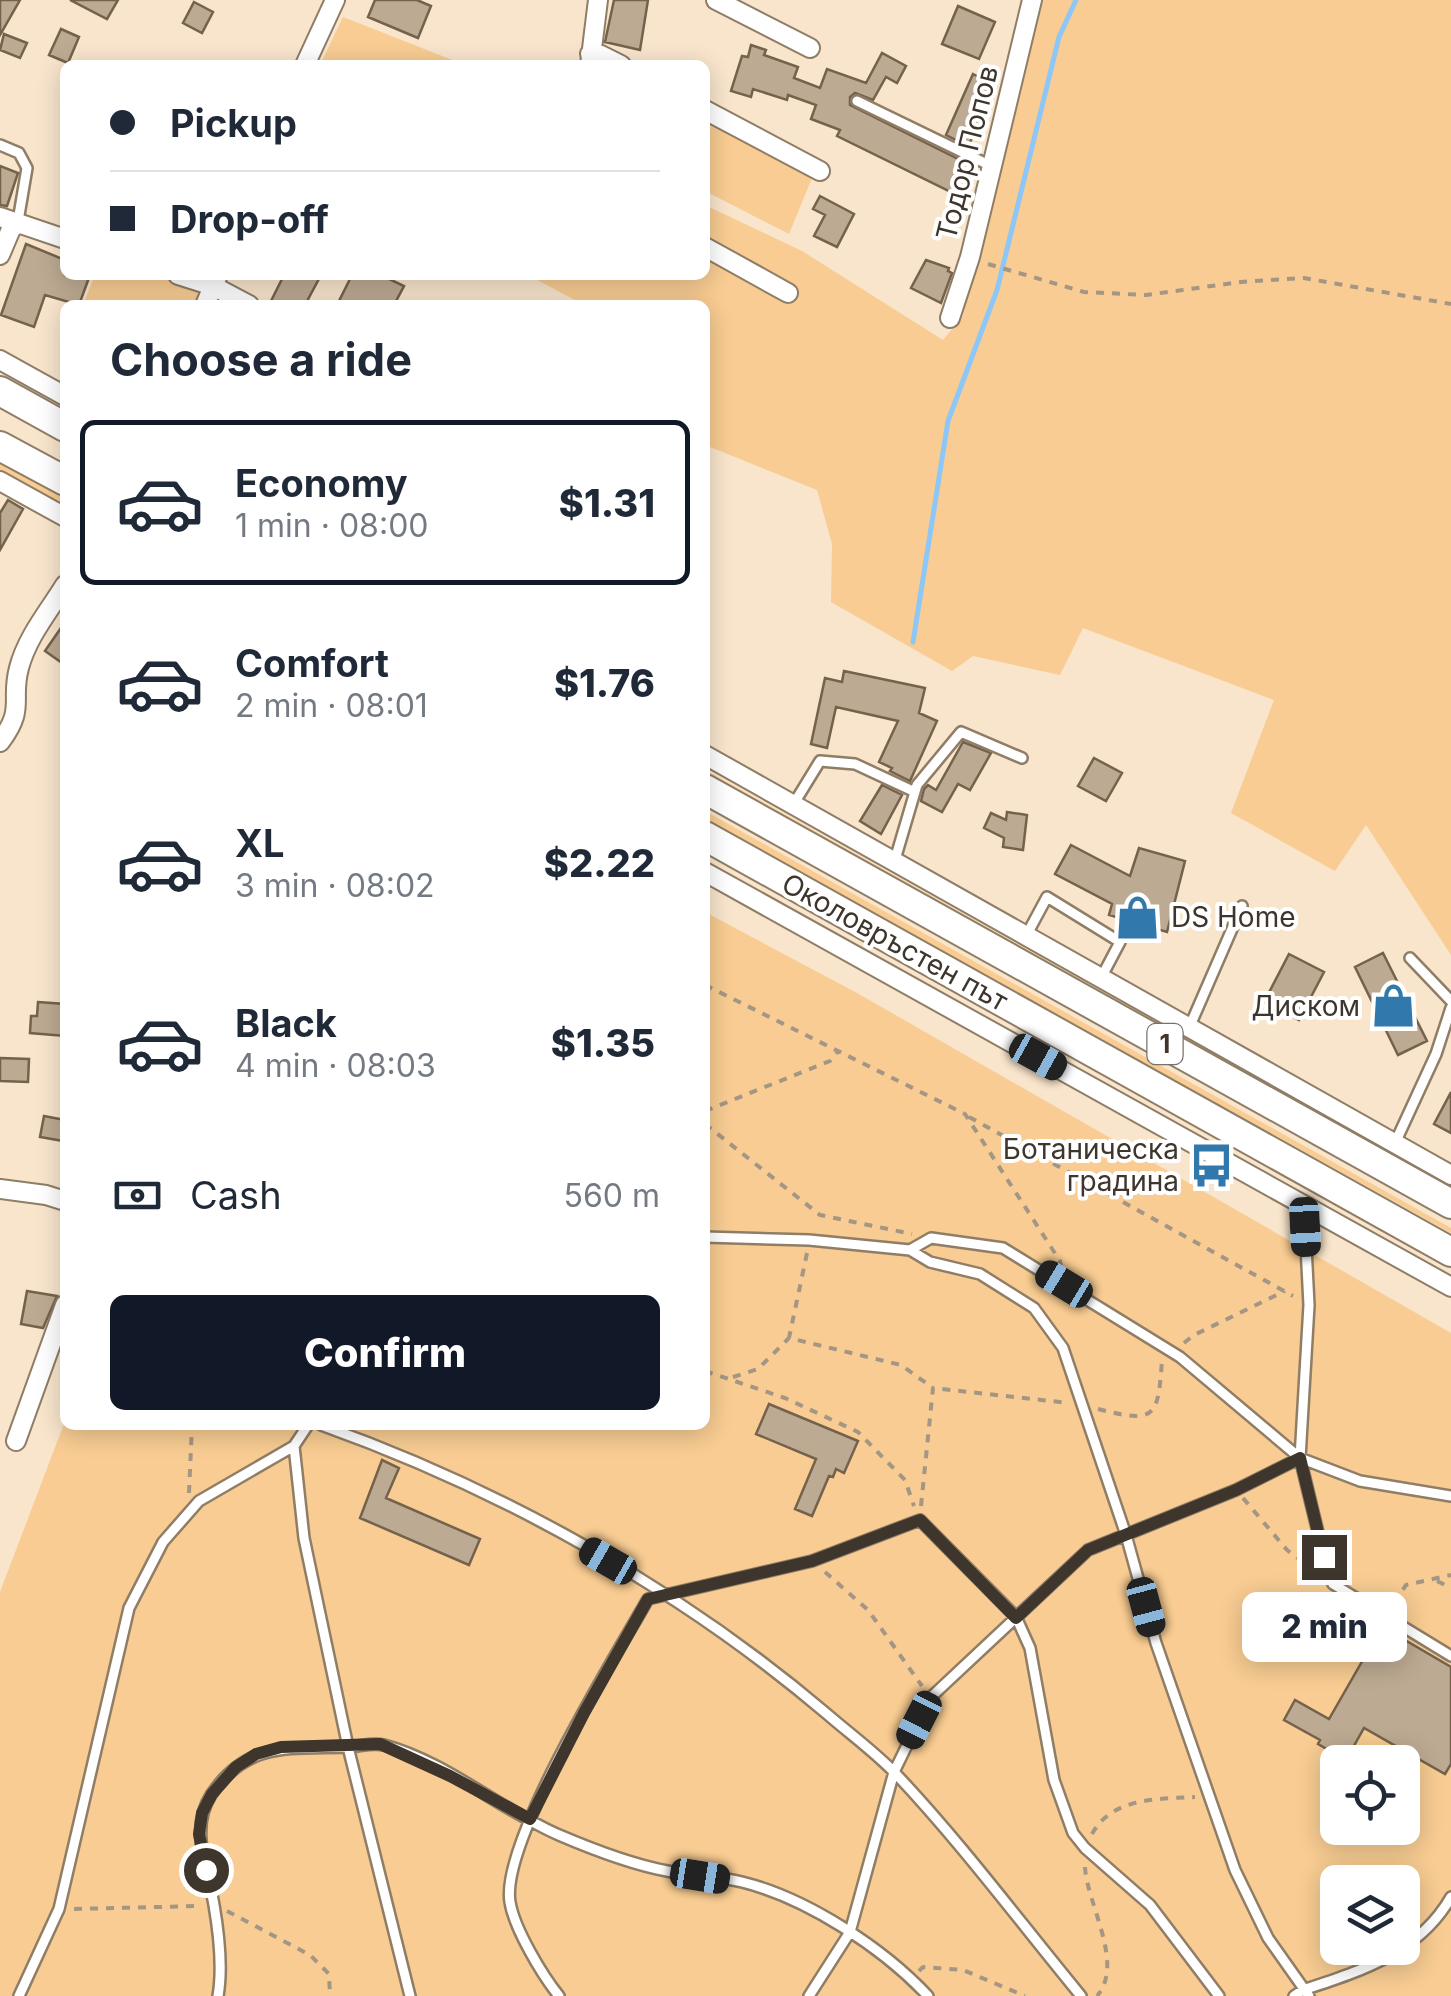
<!DOCTYPE html>
<html lang="en">
<head>
<meta charset="utf-8">
<style>
  :root { --surface:#fff; --page:#f6f6f7; --text:#1f2937; --muted:#747a83; --line:#e0e1e3; --accent:#111827 }
  body { margin:0; font-family:Inter,sans-serif; background:var(--page); color:var(--text); height:100vh; display:flex; flex-direction:column; font-size:38px; white-space:nowrap }
  * { box-sizing:border-box; margin:0 }
  p { font-size:32px; color:var(--muted) }
  .icon { flex:none; width:55px; height:55px; fill:none; stroke:currentColor; stroke-width:2; stroke-linecap:round; stroke-linejoin:round }
  .map { position:relative; flex:1; overflow:hidden }
  .details { position:absolute; left:60px; top:300px; width:650px; height:1130px; display:flex; flex-direction:column; background:var(--surface); border-radius:15px; box-shadow:0 5px 25px #0003 }
  .details>* { flex:none }
  .hud { position:absolute; left:60px; top:60px; width:650px; height:220px; border-radius:15px; box-shadow:0 5px 25px #0003; display:grid; align-content:center; height:220px; padding:0 50px; background:var(--surface) }
  .controls { position:absolute; left:1320px; top:1745px; display:grid; gap:20px }
  .controls a { display:grid; place-items:center; width:100px; height:100px; border-radius:15px; background:var(--surface); box-shadow:0 5px 25px #0003; font-size:50px }
  .end { position:absolute; width:45px; height:45px; margin:-22px; border:12px solid #3e362d; background:#fff; box-shadow:0 0 0 5px #fff }
  .from { border-radius:50% }
  .bubble { position:absolute; height:70px; border-radius:15px; background:var(--surface); box-shadow:0 5px 25px #0003; font-size:32px; font-weight:800; line-height:70px; text-align:center }
  .car { position:absolute; width:30px; height:60px; margin:-30px -15px; border-radius:12px; box-shadow:0 0 8px 2px #0007; background:linear-gradient(#222 24%,#8ab4d8 0 40%,#222 0 76%,#8ab4d8 0 86%,#222 0) }
  .hud b { display:flex; align-items:center; gap:35px; height:95px; font-size:38px }
  .hud b+b { border-top:2px solid var(--line) }
  .hud i { width:25px; height:25px; background:var(--text) }
  ul { padding:0; list-style:none }
  li { display:flex; align-items:center; gap:30px; height:165px; margin:0 20px 15px; padding:0 30px; border:5px solid transparent; border-radius:15px }
  li div { flex:1 }
  li b { display:block; font-size:38px }
  li em { font-style:normal; font-weight:800 }
  li.selected { border-color:var(--accent) }
  li>.icon { width:90px; height:90px; stroke-width:1.5 }
  h2 { padding:0 50px; font-size:45px; line-height:120px }
  .pay { display:flex; align-items:center; gap:25px; height:110px; padding:0 50px; font-size:38px }
  .pay p { margin-inline-start:auto }
  .action { display:flex; gap:20px; margin-top:auto; padding:20px 50px }
  .action a { flex:1; height:115px; border-radius:15px; background:var(--accent); color:#fff; font-size:40px; font-weight:800; line-height:115px; text-align:center }
  .map>svg:first-child { display:block }
  .green { fill:#f8cc92; fill-rule:evenodd }
  .lines { fill:none; stroke-linecap:round; stroke-linejoin:round }
  .stream { stroke:#8dc7f7; stroke-width:5 }
  .building { fill:#bdaa92; stroke:#74624c; stroke-width:2.5 }
  .service-casing { stroke:#8f7d66; stroke-width:14 }
  .minor-casing { stroke:#8f7d66; stroke-width:22 }
  .trunk-casing { stroke:#8f7d66; stroke-width:32 }
  .path { stroke:#a49684; stroke-width:4; stroke-dasharray:8 8; stroke-linecap:butt }
  .service { stroke:#fff; stroke-width:9 }
  .minor { stroke:#fff; stroke-width:18 }
  .trunk { stroke:#fff; stroke-width:28 }
  .route { stroke:#3e362d; stroke-width:12 }
  .labels { text-anchor:middle; stroke-width:8; stroke-linejoin:round; paint-order:stroke }
  .shield { fill:#fff; stroke:#78726c; stroke-width:2.5 }
  .shield-label { font-size:25px; font-weight:bold; fill:#3e362d }
  .street-label { font-size:28px; fill:#3e362d; stroke:#fff }
  .poi-label { font-size:28px; fill:#3e362d; stroke:#fff; text-anchor:end }
</style>
</head>
<body>
<div class="map">
<svg width="1451" height="1996" viewBox="0 0 1451 1996">
  <rect width="100%" height="100%" fill="#f9e5cc"/>
  <path class="green" d="M 1041,0 L 1451,0 L 1451,955 L 1366,825 L 1335,871 L 1231,813 L 1274,700 L 1083,628 L 1060,675 L 973,656 L 952,671 L 831,602 L 832,544 L 817,490 L 705,445 L 705,305 L 584,305 L 528,275 L 705,275 L 705,205 L 802,251 L 943,340 L 963,316 Z
    M 343,17 L 465,65 L 320,65 Z
    M 709,119 L 814,173 L 789,234 L 705,191 L 705,127 Z
    M 95,275 L 159,275 L 203,290 L 197,305 L 83,305 Z
    M 0,461 L 65,497 L 65,507 L 0,471 Z
    M 705,770 L 1451,1186 L 1451,1192 L 747,801 L 705,773 Z
    M 705,811 L 1451,1228 L 1451,1233 L 705,819 Z
    M 705,912 L 857,993 L 1451,1333 L 1451,1996 L 0,1996 L 0,1592 L 65,1421 L 65,1425 L 705,1425 ZM 1338,1762 L 1402,1762 L 1402,1828 L 1338,1828 ZM 1338,1882 L 1402,1882 L 1402,1948 L 1338,1948 Z"/>
  <g class="lines">
    <path class="stream" d="M 913,642 L 948,421 L 997,290 L 1059,37 L 1076,0"/>
  </g>
  <path class="building" d="M 0,0 L 20,0 L 0,35 Z
    M 70,0 L 118,0 L 107,19 Z
    M 375,0 L 417,0 L 431,6 L 418,38 L 368,17 Z
    M 614,0 L 648,0 L 640,50 L 605,42 Z
    M 194,2 L 213,12 L 202,33 L 183,23 Z
    M 958,6 L 995,22 L 979,59 L 942,44 Z
    M 61,29 L 79,37 L 68,63 L 49,55 Z
    M 4,34 L 27,43 L 20,58 L 0,50 Z
    M 751,45 L 766,50 L 764,55 L 798,67 L 794,78 L 820,88 L 827,69 L 866,83 L 882,53 L 906,66 L 897,83 L 886,77 L 873,100 L 855,93 L 850,97 L 850,105 L 966,163 L 951,192 L 837,136 L 840,130 L 811,119 L 816,105 L 788,95 L 787,100 L 753,89 L 751,97 L 731,91 L 742,56 L 748,57 Z
    M 973,74 L 994,85 L 977,119 L 981,121 L 968,146 L 946,135 Z
    M 0,166 L 18,173 L 7,206 L 0,205 Z
    M 820,196 L 854,214 L 837,247 L 814,236 L 825,215 L 813,209 Z
    M 26,244 L 65,260 L 65,275 L 90,275 L 79,305 L 45,295 L 34,327 L 1,315 Z
    M 926,260 L 949,268 L 948,271 L 952,273 L 941,303 L 911,288 Z
    M 284,275 L 321,275 L 305,305 L 269,305 Z
    M 352,275 L 381,275 L 404,286 L 394,305 L 337,305 Z
    M 8,500 L 23,509 L 0,550 L 0,513 Z
    M 65,622 L 65,665 L 45,651 Z
    M 844,671 L 925,688 L 919,713 L 937,721 L 910,781 L 890,771 L 892,768 L 879,762 L 898,721 L 836,707 L 827,748 L 811,744 L 825,678 L 842,682 Z
    M 963,742 L 991,753 L 970,790 L 958,784 L 942,812 L 921,801 L 924,789 L 928,785 L 936,790 Z
    M 1094,758 L 1122,773 L 1106,801 L 1078,786 Z
    M 882,785 L 902,795 L 881,834 L 860,821 Z
    M 1007,812 L 1027,815 L 1023,850 L 1003,847 L 1004,838 L 984,828 L 991,813 L 1006,820 Z
    M 1071,845 L 1130,876 L 1139,848 L 1185,861 L 1167,932 L 1109,915 L 1112,904 L 1055,874 Z
    M 1383,953 L 1427,1041 L 1398,1055 L 1355,967 Z
    M 1289,954 L 1324,972 L 1299,1020 L 1264,1002 Z
    M 38,1002 L 65,1004 L 65,1036 L 30,1033 L 31,1016 L 37,1016 Z
    M 0,1058 L 29,1059 L 28,1082 L 0,1081 Z
    M 1451,1092 L 1451,1133 L 1434,1124 Z
    M 44,1116 L 65,1120 L 63,1141 L 40,1137 Z
    M 27,1291 L 57,1296 L 43,1328 L 21,1324 Z
    M 769,1404 L 858,1441 L 844,1473 L 836,1469 L 833,1477 L 829,1476 L 812,1516 L 795,1509 L 816,1459 L 756,1434 Z
    M 382,1460 L 399,1468 L 386,1498 L 480,1539 L 469,1565 L 360,1518 Z
    M 1328,1595 L 1451,1667 L 1451,1764 L 1445,1774 L 1364,1728 L 1346,1760 L 1318,1744 L 1320,1740 L 1284,1720 L 1295,1700 L 1329,1719 L 1368,1651 L 1319,1623 L 1325,1612 L 1320,1609 Z"/>
  <g class="lines">
    <defs>
      <path id="service" d="M 857,101 L 991,166
        M 0,145 L 19,153 L 27,168 L 18,221
        M 793,805 L 820,761 L 855,764 L 915,792
        M 894,863 L 917,785 L 961,732 L 1022,758
        M 1026,936 L 1047,897 L 1120,942 L 1101,978
        M 1410,958 L 1451,1001
        M 1189,1028 L 1242,906
        M 1395,1143 L 1436,1054 L 1451,1008
        M 1304,1207 L 1309,1305 L 1300,1458 L 1324,1557 L 1333,1584 L 1451,1656
        M 705,1237 L 809,1240 L 910,1250 L 931,1238 L 1003,1248 L 1180,1357 L 1300,1458 L 1360,1481 L 1451,1496
        M 910,1250 L 930,1262 L 980,1274 L 1034,1308 L 1063,1348 L 1126,1535 L 1156,1643 L 1235,1870 L 1268,1938 L 1309,1996
        M 308,1425 L 294,1446 L 304,1538 L 348,1747 L 410,1996
        M 321,1425 C 503,1490 680,1589 827,1714 C 850,1734 875,1752 896,1774 C 962,1844 1020,1922 1081,1996
        M 19,1996 L 59,1909 L 129,1608 L 163,1542 L 199,1501 L 294,1446
        M 218,1996 C 223,1967 219,1934 214,1905 C 208,1869 189,1829 211,1795 C 247,1741 290,1749 346,1747 C 358,1747 372,1742 384,1745 C 445,1761 501,1810 559,1835 C 594,1850 630,1864 667,1871 C 692,1876 718,1876 742,1882 C 807,1898 883,1948 928,1996
        M 559,1996 C 542,1975 514,1928 510,1902 C 500,1843 615,1657 648,1599 L 812,1561 L 920,1520 L 1016,1617 L 1030,1648 L 1054,1780 L 1073,1833 L 1085,1848 L 1150,1905 L 1219,1996
        M 809,1996 L 850,1932 L 894,1772 L 930,1698 L 1088,1550 L 1236,1490 L 1300,1458
        M 1294,1996 L 1303,1990 C 1361,1971 1419,1953 1451,1897"/>
      <path id="minor" d="M 716,0 L 810,48
        M 590,54 L 601,55 L 621,65
        M 305,65 L 335,0
        M 590,65 L 598,0
        M 705,110 L 820,171
        M 0,217 L 65,239
        M 705,247 L 788,293
        M 0,255 L 11,229 L 17,224
        M 178,275 L 213,286 L 249,305
        M 205,305 L 218,275
        M 950,318 L 970,257 L 1032,0
        M 0,360 L 65,396
        M 0,481 L 65,517
        M 0,742 C 26,708 10,701 19,668 C 27,637 49,611 65,585
        M 705,755 L 1451,1175
        M 705,872 L 1451,1287
        M 0,1189 L 46,1195 L 65,1201
        M 16,1441 L 65,1305"/>
      <path id="trunk" d="M 0,391 L 65,427
        M 0,446 L 65,481
        M 705,789 L 1451,1204
        M 705,836 L 1451,1252"/>
    </defs>
    <use href="#service" class="service-casing"/>
    <use href="#minor" class="minor-casing"/>
    <use href="#trunk" class="trunk-casing"/>
    <path class="path" d="M 561,65 L 571,61
      M 988,264 L 1084,292 L 1146,295 L 1241,282 L 1304,278 L 1451,304
      M 705,985 L 965,1114 L 1060,1261 L 1062,1271
      M 705,1111 L 830,1061 L 839,1050
      M 969,1117 L 1293,1296
      M 705,1124 L 820,1215 L 912,1234
      M 807,1253 L 789,1338 L 901,1365 L 933,1388
      M 1184,1343 L 1194,1335 L 1285,1291
      M 705,1371 L 785,1398 L 858,1432 L 905,1480 L 914,1506
      M 733,1377 L 758,1369 L 789,1338
      M 1098,1409 C 1156,1424 1158,1418 1162,1360
      M 189,1493 L 192,1425
      M 1243,1498 L 1287,1550 L 1313,1569
      M 921,1506 L 933,1388 L 1069,1403
      M 825,1572 L 868,1610 L 922,1686
      M 1437,1581 L 1451,1588
      M 1394,1603 L 1406,1585 L 1451,1575
      M 1092,1834 C 1112,1797 1159,1799 1195,1797
      M 1085,1867 C 1087,1904 1125,1964 1097,1996
      M 74,1909 L 199,1906
      M 227,1911 L 310,1955 L 329,1974 L 330,1996
      M 919,1971 L 923,1967 L 963,1970 L 1025,1996"/>
    <use href="#service" class="service"/>
    <use href="#minor" class="minor"/>
    <use href="#trunk" class="trunk"/>
  </g>
  <g class="lines">
    <path class="route" d="M 206,1870 L 199,1834 L 202,1813 L 212,1794 L 236,1767 L 256,1754 L 281,1747 L 380,1744 L 450,1776 L 530,1819 L 584,1713 L 648,1599 L 812,1561 L 920,1520 L 1016,1618 L 1088,1550 L 1236,1490 L 1300,1458 L 1324,1557"/>
  </g>
  <defs>
    <symbol id="shop-bare" viewBox="-9 -9 18 18"><path d="M-5-2.5h2.3a2.7 3.5 0 0 1 5.4 0H5L5.5 6h-11ZM-1.5-2.5h3a1.5 2.3 0 0 0-3 0Z" fill="#3178ac" stroke="#fff" stroke-width="2.5" paint-order="stroke"/></symbol>
    <symbol id="bus-bare" viewBox="-9 -9 18 18"><path d="M-5-6H5V4H4V6H2V4H-2V6H-4V4H-5ZM-3.5-4V0h7V-4ZM-3.5 1.2v1.5H-2V1.2ZM2 1.2v1.5H3.5V1.2Z" fill="#3178ac" stroke="#fff" stroke-width="2.5" paint-order="stroke"/></symbol>
  </defs>
  <g fill-rule="evenodd">
    <use href="#shop-bare" x="1106" y="886" width="63" height="63"/>
    <use href="#shop-bare" x="1362" y="974" width="63" height="63"/>
    <use href="#bus-bare" x="1180" y="1134" width="63" height="63"/>
  </g>
  <g class="labels">
    <rect class="shield" x="1147.5" y="1024" width="35" height="40" rx="8"/>
    <g class="shield-label">
      <text x="1165" y="1053">1</text>
    </g>
    <g class="street-label">
      <text transform="translate(967 153) rotate(-76)" y="10">Тодор Попов</text>
      <text transform="translate(895 942) rotate(29)" y="10">Околовръстен път</text>
    </g>
    <g class="poi-label">
      <text x="1171" y="927" text-anchor="start">DS Home</text>
      <text x="1360" y="1016">Диском</text>
      <text x="1179" y="1159">Ботаническа<tspan x="1179" dy="32">градина</tspan></text>
    </g>
  </g>
</svg>
<div class="controls">
<a><svg class="icon" aria-label="locate" viewBox="0 0 24 24"><circle cx="12" cy="12" r="6"/><path d="M12 2v4M12 18v4M2 12h4M18 12h4"/></svg></a>
<a><svg class="icon" aria-label="layers" viewBox="0 0 24 24"><path d="M12 4l9 5-9 5-9-5zM3 14l9 5 9-5"/></svg></a>
</div>
<i class="end from" style="left:206px;top:1870px"></i>
<i class="end" style="left:1324px;top:1557px"></i>
<div class="bubble" style="left:1242px;top:1592px;width:165px">2 min</div>
<i class="car" style="left:1038px;top:1057px;rotate:119deg"></i>
<i class="car" style="left:1305px;top:1227px;rotate:177deg"></i>
<i class="car" style="left:1064px;top:1284px;rotate:301deg"></i>
<i class="car" style="left:608px;top:1561px;rotate:300deg"></i>
<i class="car" style="left:1146px;top:1607px;rotate:165deg"></i>
<i class="car" style="left:919px;top:1720px;rotate:207deg"></i>
<i class="car" style="left:700px;top:1876px;rotate:99deg"></i>
<div class="hud">
<b><i class="from"></i>Pickup</b>
<b><i></i>Drop-off</b>
</div>
<section class="details">
<h2>Choose a ride</h2>
<ul>
<li class="selected"><svg class="icon" aria-label="car" viewBox="0 0 24 24"><path d="M5 17H2v-5l4-1 3-4h7l3 4 3 1v5h-3M9 17h6M6 11h13"/><circle cx="7" cy="17" r="2"/><circle cx="17" cy="17" r="2"/></svg><div><b>Economy</b><p>1 min · 08:00</p></div><em>$1.31</em></li>
<li><svg class="icon" aria-label="car" viewBox="0 0 24 24"><path d="M5 17H2v-5l4-1 3-4h7l3 4 3 1v5h-3M9 17h6M6 11h13"/><circle cx="7" cy="17" r="2"/><circle cx="17" cy="17" r="2"/></svg><div><b>Comfort</b><p>2 min · 08:01</p></div><em>$1.76</em></li>
<li><svg class="icon" aria-label="car" viewBox="0 0 24 24"><path d="M5 17H2v-5l4-1 3-4h7l3 4 3 1v5h-3M9 17h6M6 11h13"/><circle cx="7" cy="17" r="2"/><circle cx="17" cy="17" r="2"/></svg><div><b>XL</b><p>3 min · 08:02</p></div><em>$2.22</em></li>
<li><svg class="icon" aria-label="car" viewBox="0 0 24 24"><path d="M5 17H2v-5l4-1 3-4h7l3 4 3 1v5h-3M9 17h6M6 11h13"/><circle cx="7" cy="17" r="2"/><circle cx="17" cy="17" r="2"/></svg><div><b>Black</b><p>4 min · 08:03</p></div><em>$1.35</em></li>
</ul>
<div class="pay"><svg class="icon" aria-label="cash" viewBox="0 0 24 24"><path d="M3 7h18v10H3z"/><circle cx="12" cy="12" r="2"/></svg>Cash<p>560 m</p></div>
<div class="action"><a>Confirm</a></div>
</section>
</div>
</body>
</html>
